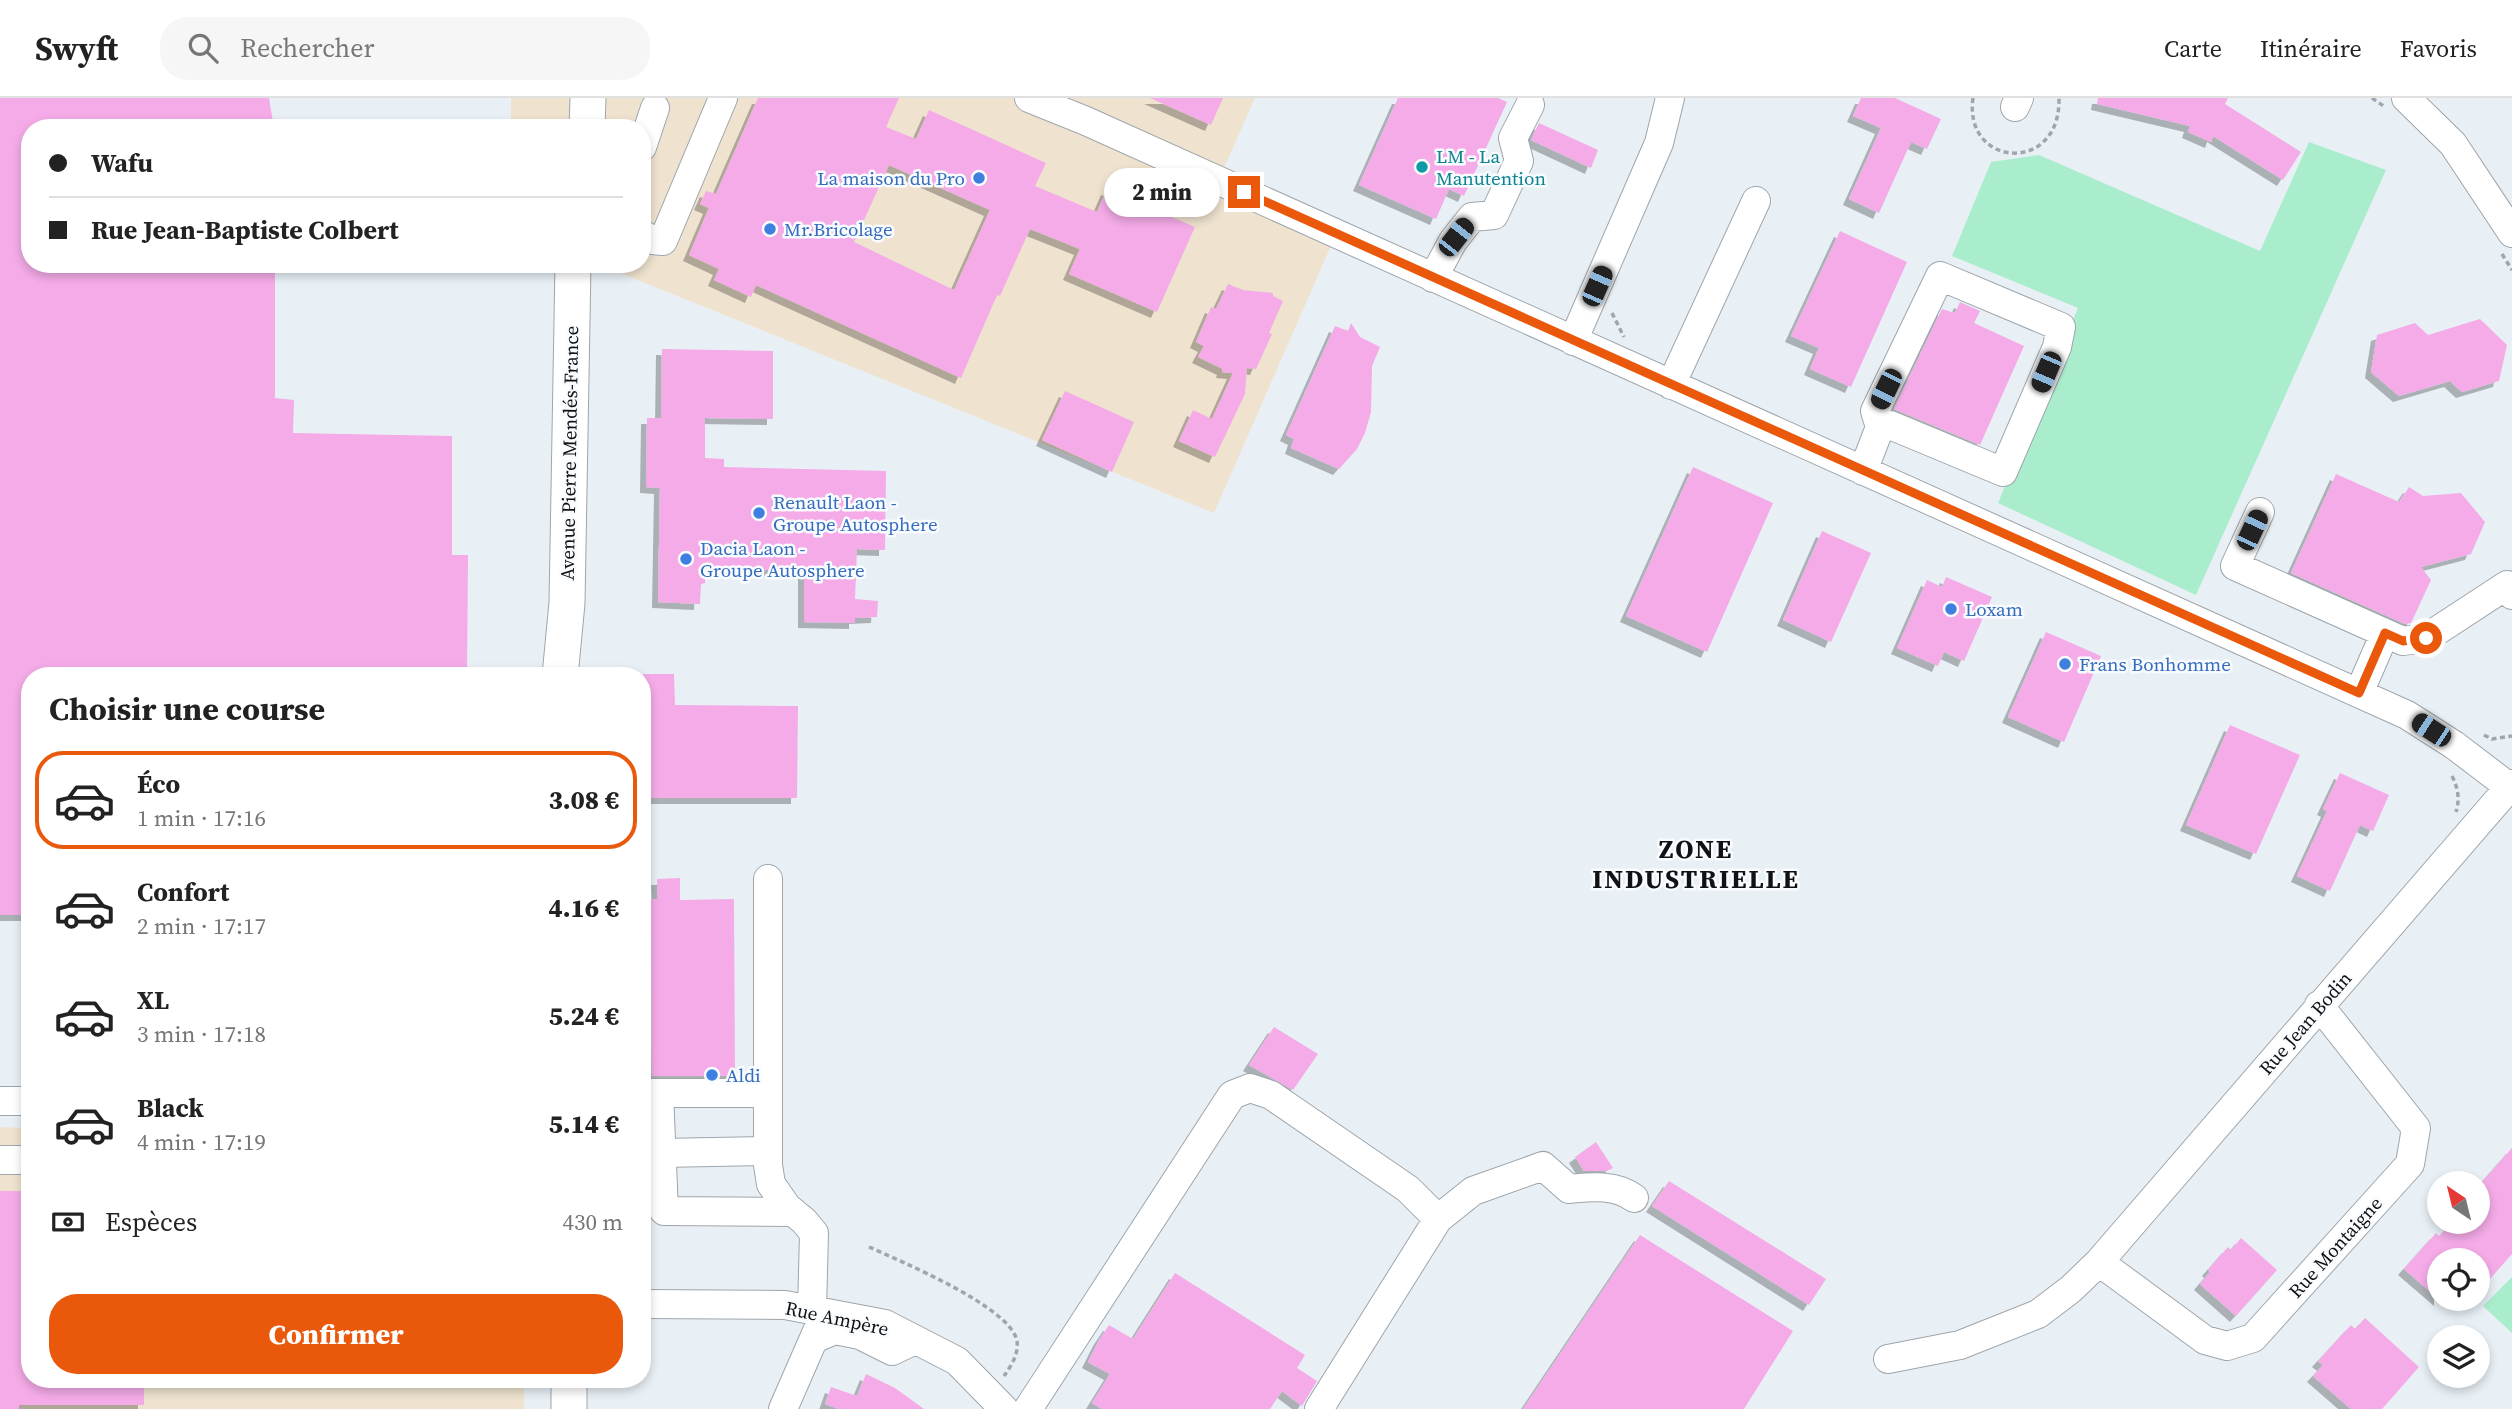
<!DOCTYPE html>
<html lang="fr">
<head>
<meta charset="utf-8">
<style>
  :root { --surface:#fff; --page:#f6f6f6; --text:#222; --muted:#767676; --line:#e0e0e0; --accent:#ea580c }
  body { margin:0; font-family:"Source Serif 4",serif; background:var(--page); color:var(--text); height:100vh; display:flex; flex-direction:column; font-size:26px; white-space:nowrap }
  * { box-sizing:border-box; margin:0 }
  p { font-size:23px; color:var(--muted) }
  .icon { flex:none; width:38px; height:38px; fill:none; stroke:currentColor; stroke-width:2; stroke-linecap:round; stroke-linejoin:round }
  .map { position:relative; flex:1; overflow:hidden }
  .side { position:absolute; left:21px; top:569px; width:630px; height:721px; display:flex; flex-direction:column; background:var(--surface); border-radius:28px; box-shadow:0 4px 10px #0003 }
  .side>* { flex:none }
  .hud { position:absolute; left:21px; top:21px; width:630px; height:154px; border-radius:28px; box-shadow:0 4px 10px #0003; display:grid; align-content:center; height:154px; padding:0 28px; background:var(--surface) }
  .needle { width:46px; rotate:325deg }
  .buttons { position:absolute; left:2427px; top:1073px; display:grid; gap:14px }
  .buttons a { display:grid; place-items:center; width:63px; height:63px; border-radius:50%; background:var(--surface); box-shadow:0 4px 10px #0003; font-size:35px }
  .end { position:absolute; width:32px; height:32px; margin:-16px; border:9px solid #ea580c; background:#fff; box-shadow:0 0 0 4px #fff }
  .from { border-radius:50% }
  .bubble { position:absolute; height:49px; border-radius:24px; background:var(--surface); box-shadow:0 4px 10px #0003; font-size:23px; font-weight:800; line-height:49px; text-align:center }
  .car { position:absolute; width:21px; height:42px; margin:-21px -10px; border-radius:9px; box-shadow:0 0 5px 2px #0007; background:linear-gradient(#222 24%,#8ab4d8 0 40%,#222 0 76%,#8ab4d8 0 86%,#222 0) }
  .hud b { display:flex; align-items:center; gap:24px; height:66px; font-size:26px }
  .hud b+b { border-top:2px solid var(--line) }
  .hud i { width:18px; height:18px; background:var(--text) }
  ul { padding:0; list-style:none }
  li { display:flex; align-items:center; gap:21px; height:98px; margin:0 14px 10px; padding:0 14px; border:4px solid transparent; border-radius:28px }
  li div { flex:1 }
  li b { display:block; font-size:26px }
  li em { font-style:normal; font-weight:800 }
  li.active { border-color:var(--accent) }
  li>.icon { width:63px; height:63px; stroke-width:1.5 }
  h2 { padding:0 28px; font-size:32px; line-height:84px }
  .pay { display:flex; align-items:center; gap:18px; height:77px; padding:0 28px; font-size:26px }
  .pay p { margin-inline-start:auto }
  .button { display:flex; gap:14px; margin-top:auto; padding:14px 28px }
  .button a { flex:1; height:80px; border-radius:28px; background:var(--accent); color:#fff; font-size:28px; font-weight:800; line-height:80px; text-align:center }
  header { display:flex; align-items:center; gap:42px; box-sizing:border-box; height:98px; padding:0 35px; background:var(--surface); border-bottom:2px solid var(--line) }
  header strong { font-size:33px }
  nav { display:flex; gap:38px; margin-inline-start:auto; font-size:24px }
  .search { width:490px; height:63px; background:var(--page); display:flex; align-items:center; gap:18px; box-sizing:border-box; padding:0 24px; border-radius:28px; color:var(--muted); font-size:26px }
  .map>svg:first-child { display:block }
  .commercial { fill:#efe3cf }
  .green { fill:#aaedcc }
  .building { fill:#f4abe7; fill-rule:evenodd; filter:url(#shadow) }
  .lines { fill:none; stroke-linecap:round; stroke-linejoin:round }
  .minor-casing { stroke:#9ea5ab; stroke-width:30 }
  .major-casing { stroke:#9ea5ab; stroke-width:37 }
  .path { stroke:#a0a6ab; stroke-width:3.5; stroke-dasharray:5 3.5; stroke-linecap:butt }
  .minor { stroke:#fff; stroke-width:28 }
  .major { stroke:#fff; stroke-width:35 }
  .route { stroke:#ea580c; stroke-width:9 }
  .culture-dot { fill:#0f9aa8; stroke:#f9fcff; stroke-width:2.5 }
  .shop-dot { fill:#3f7fe0; stroke:#f9fcff; stroke-width:2.5 }
  .labels { text-anchor:middle; stroke-width:5; stroke-linejoin:round; paint-order:stroke }
  .culture-label { font-size:19px; fill:#0d838f; stroke:#f9fcff; text-anchor:start }
  .shop-label { font-size:19px; fill:#366cbe; stroke:#f9fcff; text-anchor:start }
  .street-label { font-size:19px; fill:#0f1114; stroke:#f9fcff }
  .district-label { font-size:26px; font-weight:bold; letter-spacing:2px; fill:#0f1114; stroke:#f9fcff }
</style>
</head>
<body>
<header>
<strong>Swyft</strong>
<div class="search"><svg class="icon" aria-label="search" viewBox="0 0 24 24"><circle cx="10" cy="10" r="6"/><path d="M15 15l6 6"/></svg>Rechercher</div>
<nav><a>Carte</a><a>Itinéraire</a><a>Favoris</a></nav>
</header>
<div class="map">
<svg width="2512" height="1311" viewBox="0 0 2512 1311">
  <defs>
    <filter id="shadow"><feDropShadow dx="-6" dy="6" stdDeviation="0" flood-color="#0004"/></filter>
  </defs>
  <rect width="100%" height="100%" fill="#e8f0f6"/>
  <path class="commercial" d="M 511,0 L 1255,0 L 1215,90 L 1334,141 L 1214,415 L 598,166 L 642,166 L 642,30 L 511,30 Z
    M 0,1029 L 30,1030 L 30,1281 L 524,1281 L 524,1311 L 0,1311 Z"/>
  <path class="green" d="M 2309,44 L 2386,72 L 2196,497 L 1998,405 L 2078,210 L 1952,158 L 1991,64 L 2039,57 L 2260,153 Z
    M 2512,1179 L 2512,1235 L 2483,1208 Z"/>
  <path class="building" d="M 0,0 L 269,0 L 274,30 L 30,30 L 30,166 L 275,166 L 275,300 L 294,302 L 293,335 L 452,338 L 452,457 L 468,457 L 467,578 L 30,578 L 30,817 L 0,817 Z
    M 758,0 L 899,0 L 886,29 L 916,41 L 929,12 L 1046,65 L 1035,88 L 1097,114 L 1107,91 L 1195,129 L 1157,214 L 1069,176 L 1080,151 L 1030,131 L 1000,198 L 997,197 L 961,280 L 756,187 L 751,199 L 714,182 L 719,171 L 689,157 L 709,110 L 700,106 L 706,93 L 716,96 ZM 889,67 L 990,112 L 954,192 L 854,144 Z
    M 1150,0 L 1223,0 L 1211,27 Z
    M 1398,0 L 1498,0 L 1507,4 L 1464,98 L 1449,91 L 1436,121 L 1359,87 Z
    M 1861,0 L 1895,0 L 1941,21 L 1927,51 L 1911,44 L 1879,115 L 1849,101 L 1881,30 L 1853,18 Z
    M 2098,0 L 2228,0 L 2225,6 L 2301,54 L 2283,82 L 2213,38 L 2211,44 L 2188,34 L 2190,28 L 2097,6 Z
    M 1539,25 L 1598,52 L 1591,70 L 1531,42 Z
    M 1840,133 L 1907,164 L 1851,289 L 1810,271 L 1819,250 L 1791,238 Z
    M 1228,186 L 1243,192 L 1273,195 L 1273,198 L 1283,203 L 1269,235 L 1272,236 L 1256,271 L 1247,270 L 1245,296 L 1215,359 L 1179,343 L 1193,312 L 1212,321 L 1233,275 L 1222,274 L 1223,271 L 1198,259 L 1204,248 L 1196,244 L 1211,209 L 1216,211 Z
    M 1960,204 L 1980,213 L 1974,225 L 2024,248 L 1980,347 L 1894,311 L 1942,211 L 1955,215 Z
    M 2480,221 L 2507,247 L 2499,283 L 2462,294 L 2450,283 L 2399,298 L 2371,274 L 2377,237 L 2415,225 L 2428,237 Z
    M 1351,225 L 1360,239 L 1380,249 L 1372,268 L 1371,314 L 1365,335 L 1357,351 L 1339,371 L 1291,350 L 1294,341 L 1286,337 L 1335,228 L 1348,233 Z
    M 662,251 L 773,253 L 773,321 L 705,320 L 705,360 L 724,361 L 724,369 L 886,373 L 885,452 L 857,451 L 855,501 L 878,503 L 877,519 L 855,520 L 855,525 L 804,524 L 804,473 L 706,470 L 705,485 L 701,486 L 700,506 L 658,504 L 660,390 L 646,389 L 647,320 L 661,320 Z
    M 1065,293 L 1134,324 L 1112,374 L 1042,342 Z
    M 1693,369 L 1773,405 L 1707,554 L 1626,518 Z
    M 2336,376 L 2399,404 L 2409,389 L 2423,398 L 2461,395 L 2485,424 L 2471,456 L 2421,469 L 2431,482 L 2411,525 L 2405,526 L 2291,475 Z
    M 1822,433 L 1871,455 L 1831,544 L 1783,522 Z
    M 1946,479 L 1992,499 L 1964,563 L 1944,554 L 1938,568 L 1897,550 L 1927,482 L 1942,489 Z
    M 2046,534 L 2101,558 L 2064,644 L 2008,619 Z
    M 643,576 L 674,576 L 675,607 L 798,608 L 797,700 L 644,700 Z
    M 2230,627 L 2300,657 L 2256,756 L 2186,727 Z
    M 2340,675 L 2389,697 L 2373,733 L 2360,727 L 2330,793 L 2297,778 L 2327,713 L 2323,711 Z
    M 680,780 L 680,802 L 734,801 L 735,978 L 652,978 L 651,801 L 658,801 L 657,781 Z
    M 1274,929 L 1318,956 L 1293,992 L 1249,967 Z
    M 1596,1044 L 1613,1070 L 1607,1073 L 1584,1073 L 1575,1059 Z
    M 2512,1050 L 2512,1156 L 2488,1183 L 2478,1175 L 2478,1162 L 2440,1162 L 2440,1202 L 2404,1171 L 2436,1135 L 2439,1138 L 2453,1124 L 2478,1124 L 2478,1095 L 2485,1087 L 2482,1084 Z
    M 1669,1083 L 1826,1181 L 1809,1207 L 1652,1108 Z
    M 0,1093 L 30,1093 L 30,1281 L 144,1281 L 144,1307 L 19,1307 L 19,1311 L 0,1311 Z
    M 1640,1137 L 1793,1233 L 1744,1311 L 1523,1311 Z
    M 2241,1140 L 2277,1172 L 2236,1218 L 2200,1186 L 2210,1174 L 2208,1172 L 2228,1149 L 2231,1152 Z
    M 1175,1175 L 1305,1257 L 1297,1270 L 1317,1283 L 1302,1308 L 1282,1293 L 1270,1311 L 1102,1311 L 1092,1305 L 1110,1276 L 1088,1264 L 1099,1242 L 1109,1227 L 1133,1241 Z
    M 2365,1220 L 2419,1269 L 2382,1311 L 2351,1311 L 2313,1278 L 2323,1267 L 2318,1263 L 2351,1227 L 2355,1231 Z
    M 866,1276 L 895,1290 L 924,1311 L 839,1311 L 825,1306 L 831,1289 L 857,1298 Z"/>
  <g class="lines">
    <defs>
      <path id="minor" d="M 1029,0 L 1086,23 L 2407,617 L 2454,647 L 2512,691
        M 2406,0 L 2453,46 L 2512,135
        M 2015,9 L 2019,0
        M 642,49 L 655,10
        M 642,136 L 652,142 L 663,143 L 723,0
        M 1433,180 L 1453,143 L 1472,119 L 1494,117 L 1519,63 L 1513,40 L 1530,7
        M 1573,243 L 1659,45 L 1670,0
        M 1671,287 L 1756,103
        M 1863,373 L 1880,329 L 1875,313 L 1940,178 L 2061,229 L 2057,249 L 2003,374 L 1890,327 L 1880,329
        M 2260,414 L 2235,468 L 2403,543 L 2426,540 L 2507,487 L 2512,497
        M 2359,595 L 2385,535
        M 768,781 L 768,1067 L 771,1086 L 787,1109 L 804,1123 L 814,1135 L 812,1213
        M 648,995 L 768,995
        M 659,995 L 664,1113 L 793,1114
        M 0,1003 L 30,1003
        M 661,1055 L 768,1053
        M 0,1062 L 30,1062
        M 2099,1164 L 2205,1242 L 2227,1248 L 2253,1240 L 2410,1066 L 2416,1030 L 2319,907
        M 642,1206 L 785,1207 L 885,1226 L 957,1263 L 1004,1311
        M 814,1241 L 835,1232 L 860,1237 L 892,1253 L 915,1242
        M 1888,1261 L 1960,1247 L 2038,1216 L 2071,1191 L 2099,1164 L 2512,686
        M 783,1311 L 821,1224
        M 1028,1311 L 1232,997 L 1250,990 L 1271,997 L 1408,1091 L 1438,1121
        M 1319,1311 L 1438,1121 L 1473,1093 L 1543,1068 L 1569,1091 C 1592,1089 1615,1086 1634,1100"/>
      <path id="major" d="M 587,30 L 588,0
        M 560,578 L 567,505 L 573,166
        M 569,1311 L 569,1281"/>
    </defs>
    <use href="#minor" class="minor-casing"/>
    <use href="#major" class="major-casing"/>
    <path class="path" d="M 1973,0 C 1963,70 2061,77 2059,0
      M 2372,0 L 2385,9
      M 2502,156 L 2512,172
      M 1612,215 L 1624,239
      M 2484,637 L 2492,641 L 2512,638
      M 2452,678 C 2458,690 2460,701 2456,714
      M 869,1149 C 900,1163 1011,1209 1017,1243 C 1019,1256 1011,1268 1004,1278"/>
    <use href="#minor" class="minor"/>
    <use href="#major" class="major"/>
  </g>
  <g class="lines">
    <path class="route" d="M 1244,94 L 2359,595 L 2385,535 L 2403,543 L 2426,540"/>
  </g>
  <circle class="culture-dot" cx="1422" cy="69" r="7"/>
  <g class="shop-dot">
    <circle cx="979" cy="80" r="7"/>
    <circle cx="770" cy="131" r="7"/>
    <circle cx="759" cy="415" r="7"/>
    <circle cx="686" cy="461" r="7"/>
    <circle cx="1951" cy="511" r="7"/>
    <circle cx="2065" cy="566" r="7"/>
    <circle cx="712" cy="977" r="7"/>
  </g>
  <g class="labels">
    <g class="culture-label">
      <text x="1436" y="65">LM - La<tspan x="1436" dy="22">Manutention</tspan></text>
    </g>
    <g class="shop-label">
      <text x="965" y="87" text-anchor="end">La maison du Pro</text>
      <text x="784" y="138">Mr.Bricolage</text>
      <text x="773" y="411">Renault Laon -<tspan x="773" dy="22">Groupe Autosphere</tspan></text>
      <text x="700" y="457">Dacia Laon -<tspan x="700" dy="22">Groupe Autosphere</tspan></text>
      <text x="1965" y="518">Loxam</text>
      <text x="2079" y="573">Frans Bonhomme</text>
      <text x="726" y="984">Aldi</text>
    </g>
    <g class="street-label">
      <text transform="translate(569 355) rotate(-89)" y="7">Avenue Pierre Mendés-France</text>
      <text transform="translate(2305 925) rotate(-49)" y="7">Rue Jean Bodin</text>
      <text transform="translate(2335 1149) rotate(-48)" y="7">Rue Montaigne</text>
      <text transform="translate(837 1220) rotate(12)" y="7">Rue Ampère</text>
    </g>
    <g class="district-label">
      <text x="1696" y="760">ZONE<tspan x="1696" dy="30">INDUSTRIELLE</tspan></text>
    </g>
  </g>
</svg>
<div class="buttons">
<a><svg class="needle" viewBox="-14 -14 28 28"><path d="M0-13l5 13h-10z" fill="#e53935"/><path d="M0 13l5-13h-10z" fill="#767676"/></svg></a>
<a><svg class="icon" aria-label="locate" viewBox="0 0 24 24"><circle cx="12" cy="12" r="6"/><path d="M12 2v4M12 18v4M2 12h4M18 12h4"/></svg></a>
<a><svg class="icon" aria-label="layers" viewBox="0 0 24 24"><path d="M12 4l9 5-9 5-9-5zM3 14l9 5 9-5"/></svg></a>
</div>
<i class="end from" style="left:2426px;top:540px"></i>
<i class="end" style="left:1244px;top:94px"></i>
<div class="bubble" style="left:1104px;top:70px;width:116px">2 min</div>
<i class="car" style="left:1456px;top:139px;rotate:38deg"></i>
<i class="car" style="left:1597px;top:188px;rotate:24deg"></i>
<i class="car" style="left:2046px;top:274px;rotate:203deg"></i>
<i class="car" style="left:1886px;top:291px;rotate:206deg"></i>
<i class="car" style="left:2252px;top:432px;rotate:25deg"></i>
<i class="car" style="left:2431px;top:632px;rotate:303deg"></i>
<div class="hud">
<b><i class="from"></i>Wafu</b>
<b><i></i>Rue Jean-Baptiste Colbert</b>
</div>
<section class="side">
<h2>Choisir une course</h2>
<ul>
<li class="active"><svg class="icon" aria-label="car" viewBox="0 0 24 24"><path d="M5 17H2v-5l4-1 3-4h7l3 4 3 1v5h-3M9 17h6M6 11h13"/><circle cx="7" cy="17" r="2"/><circle cx="17" cy="17" r="2"/></svg><div><b>Éco</b><p>1 min · 17:16</p></div><em>3.08 €</em></li>
<li><svg class="icon" aria-label="car" viewBox="0 0 24 24"><path d="M5 17H2v-5l4-1 3-4h7l3 4 3 1v5h-3M9 17h6M6 11h13"/><circle cx="7" cy="17" r="2"/><circle cx="17" cy="17" r="2"/></svg><div><b>Confort</b><p>2 min · 17:17</p></div><em>4.16 €</em></li>
<li><svg class="icon" aria-label="car" viewBox="0 0 24 24"><path d="M5 17H2v-5l4-1 3-4h7l3 4 3 1v5h-3M9 17h6M6 11h13"/><circle cx="7" cy="17" r="2"/><circle cx="17" cy="17" r="2"/></svg><div><b>XL</b><p>3 min · 17:18</p></div><em>5.24 €</em></li>
<li><svg class="icon" aria-label="car" viewBox="0 0 24 24"><path d="M5 17H2v-5l4-1 3-4h7l3 4 3 1v5h-3M9 17h6M6 11h13"/><circle cx="7" cy="17" r="2"/><circle cx="17" cy="17" r="2"/></svg><div><b>Black</b><p>4 min · 17:19</p></div><em>5.14 €</em></li>
</ul>
<div class="pay"><svg class="icon" aria-label="cash" viewBox="0 0 24 24"><path d="M3 7h18v10H3z"/><circle cx="12" cy="12" r="2"/></svg>Espèces<p>430 m</p></div>
<div class="button"><a>Confirmer</a></div>
</section>
</div>
</body>
</html>
